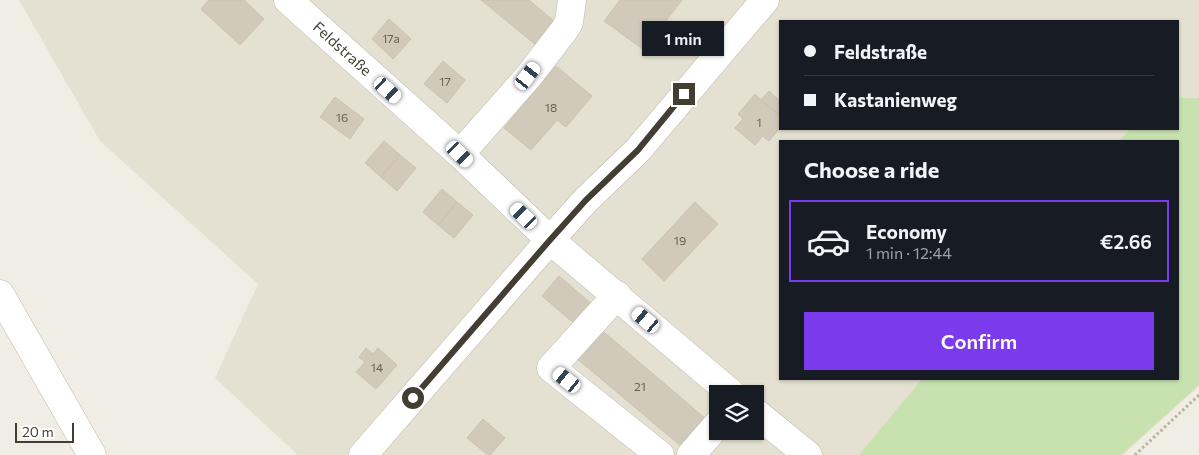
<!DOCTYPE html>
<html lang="en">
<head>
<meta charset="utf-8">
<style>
  :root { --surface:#171b24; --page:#242831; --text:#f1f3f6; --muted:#9ea1a6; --line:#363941; --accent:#7c3aed }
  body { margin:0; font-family:Commissioner,sans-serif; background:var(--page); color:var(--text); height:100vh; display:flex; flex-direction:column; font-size:19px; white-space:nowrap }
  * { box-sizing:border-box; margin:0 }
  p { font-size:16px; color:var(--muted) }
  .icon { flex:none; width:28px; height:28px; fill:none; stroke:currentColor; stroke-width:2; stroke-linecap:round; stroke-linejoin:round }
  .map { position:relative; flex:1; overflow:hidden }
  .side { position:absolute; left:779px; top:140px; width:400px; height:240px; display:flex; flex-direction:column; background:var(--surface); border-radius:0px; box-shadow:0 1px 4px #0004 }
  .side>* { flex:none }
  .banner { position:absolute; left:779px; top:20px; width:400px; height:110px; border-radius:0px; box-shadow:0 1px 4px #0004; display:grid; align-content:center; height:110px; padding:0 25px; background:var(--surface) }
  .buttons { position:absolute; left:709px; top:385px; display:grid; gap:10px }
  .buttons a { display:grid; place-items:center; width:55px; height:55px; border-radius:0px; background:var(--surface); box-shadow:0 1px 4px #0004; font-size:25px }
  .scale { position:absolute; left:15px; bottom:12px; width:59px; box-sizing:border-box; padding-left:5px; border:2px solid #423e34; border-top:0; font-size:14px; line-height:18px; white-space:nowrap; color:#423e34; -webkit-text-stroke:4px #fff; paint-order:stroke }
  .end { position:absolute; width:22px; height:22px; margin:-11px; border:6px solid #423e34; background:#fff; box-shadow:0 0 0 2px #fff }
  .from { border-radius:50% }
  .bubble { position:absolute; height:35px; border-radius:0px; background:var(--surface); box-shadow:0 1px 4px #0004; font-size:16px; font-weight:600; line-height:35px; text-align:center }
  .car { position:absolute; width:15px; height:30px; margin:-15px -8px; border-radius:6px; box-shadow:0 0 4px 1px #0007; background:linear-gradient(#fff 24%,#345 0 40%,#fff 0 76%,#345 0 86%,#fff 0) }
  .banner b { display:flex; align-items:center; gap:18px; height:48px; font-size:19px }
  .banner b+b { border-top:1px solid var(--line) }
  .banner i { width:12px; height:12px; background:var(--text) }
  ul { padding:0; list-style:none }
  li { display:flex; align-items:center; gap:15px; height:82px; margin:0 10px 8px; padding:0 15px; border:2px solid transparent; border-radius:0px }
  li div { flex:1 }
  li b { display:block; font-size:19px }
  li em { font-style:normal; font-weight:600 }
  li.on { border-color:var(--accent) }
  li>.icon { width:45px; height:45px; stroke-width:1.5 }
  h2 { padding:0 25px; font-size:22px; line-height:60px }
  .action { display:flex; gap:10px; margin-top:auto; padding:10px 25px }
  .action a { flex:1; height:58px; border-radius:0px; background:var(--accent); color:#fff; font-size:20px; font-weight:600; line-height:58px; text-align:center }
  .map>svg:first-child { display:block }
  .residential { fill:#e4e0d2; fill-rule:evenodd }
  .green { fill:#c7e2af }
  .building { fill:#d1caba; stroke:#cbc2ae }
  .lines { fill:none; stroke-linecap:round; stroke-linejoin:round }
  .minor-casing { stroke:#beb9aa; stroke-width:29 }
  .path { stroke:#bbb29a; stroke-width:3; stroke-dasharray:2.5 2.5; stroke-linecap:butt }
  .minor { stroke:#fff; stroke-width:28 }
  .route { stroke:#423e34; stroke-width:6 }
  .labels { text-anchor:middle; stroke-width:4; stroke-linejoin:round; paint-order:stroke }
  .number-label { font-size:12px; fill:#666156 }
  .street-label { font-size:15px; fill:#423e34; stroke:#fff }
</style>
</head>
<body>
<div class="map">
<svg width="1199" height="455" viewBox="0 0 1199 455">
  <rect width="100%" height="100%" fill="#f0eee4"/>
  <path class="residential" d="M 19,0 L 1199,0 L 1199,386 L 1123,455 L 298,455 L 215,378 L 258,284 L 100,141 ZM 780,21 L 1178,21 L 1178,129 L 780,129 ZM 780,141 L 1178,141 L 1178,379 L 780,379 ZM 718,394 L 755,394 L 755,431 L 718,431 Z"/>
  <path class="green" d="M 1178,98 L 1199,98 L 1199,385 L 1121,455 L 859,455 L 922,379 L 1178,379 L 1178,141 L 1119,141 L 1130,129 L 1178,129 Z"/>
  <path class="building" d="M 209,0 L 244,0 L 264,19 L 240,45 L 201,9 Z
    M 481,0 L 529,0 L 555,22 L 536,45 Z
    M 620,0 L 682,0 L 644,50 L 604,21 Z
    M 389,19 L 411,39 L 393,59 L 372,39 Z
    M 443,61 L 465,80 L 447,103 L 424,84 Z
    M 556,66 L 592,96 L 566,127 L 557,120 L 531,150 L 504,128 Z
    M 769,91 L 780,101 L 779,115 L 761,100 Z
    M 755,94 L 780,116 L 780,128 L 769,141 L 763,136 L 755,145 L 735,128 L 743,119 L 738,114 Z
    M 335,97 L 364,119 L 350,139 L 320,117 Z
    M 384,141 L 400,155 L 381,177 L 365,163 Z
    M 400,155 L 416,168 L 397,191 L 381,177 Z
    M 442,189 L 457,202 L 438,225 L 423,212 Z
    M 457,202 L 473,215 L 454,238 L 438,225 Z
    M 695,202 L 718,224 L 664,281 L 642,259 Z
    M 559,276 L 593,305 L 576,325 L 542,296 Z
    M 598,327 L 706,419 L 682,447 L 574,356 Z
    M 366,348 L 373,354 L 378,348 L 397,365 L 376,389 L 356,372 L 365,362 L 359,357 Z
    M 483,419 L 505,438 L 490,455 L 488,455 L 467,438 Z"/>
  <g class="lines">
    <defs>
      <path id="minor" d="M 288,0 L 460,154 L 550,240 L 363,455
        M 460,154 L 528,77 L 565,29 L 569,22 L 572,0
        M 0,294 L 92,455
        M 617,295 L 551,368 L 660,455
        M 732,394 L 550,240 L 586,200 L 638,150 L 765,0
        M 755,412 L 808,455
        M 691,455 L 718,424"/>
    </defs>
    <use href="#minor" class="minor-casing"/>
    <path class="path" d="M 1135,455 L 1199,395"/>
    <use href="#minor" class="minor"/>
  </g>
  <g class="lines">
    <path class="route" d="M 413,398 L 550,240 L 586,200 L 638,150 L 684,94"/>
  </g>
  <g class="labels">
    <g class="number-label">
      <text x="391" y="43">17a</text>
      <text x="445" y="86">17</text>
      <text x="551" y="112">18</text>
      <text x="342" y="122">16</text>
      <text x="759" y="127">1</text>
      <text x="680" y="245">19</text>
      <text x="377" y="372">14</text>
      <text x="640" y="391">21</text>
    </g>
    <g class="street-label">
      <text transform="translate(342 49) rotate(42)" y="5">Feldstraße</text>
    </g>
  </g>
</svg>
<div class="buttons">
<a><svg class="icon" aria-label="layers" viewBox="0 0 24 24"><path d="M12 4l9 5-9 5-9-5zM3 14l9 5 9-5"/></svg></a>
</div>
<div class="scale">20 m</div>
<i class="end from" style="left:413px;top:398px"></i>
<i class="end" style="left:684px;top:94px"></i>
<div class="bubble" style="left:642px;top:21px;width:82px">1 min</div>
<i class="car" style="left:528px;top:76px;rotate:38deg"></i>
<i class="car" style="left:388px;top:90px;rotate:132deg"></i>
<i class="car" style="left:460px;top:154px;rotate:134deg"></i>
<i class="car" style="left:524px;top:216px;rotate:314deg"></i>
<i class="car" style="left:646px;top:320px;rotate:310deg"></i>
<i class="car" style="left:567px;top:380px;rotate:309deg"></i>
<div class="banner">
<b><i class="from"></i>Feldstraße</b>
<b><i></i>Kastanienweg</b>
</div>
<section class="side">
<h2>Choose a ride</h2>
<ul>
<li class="on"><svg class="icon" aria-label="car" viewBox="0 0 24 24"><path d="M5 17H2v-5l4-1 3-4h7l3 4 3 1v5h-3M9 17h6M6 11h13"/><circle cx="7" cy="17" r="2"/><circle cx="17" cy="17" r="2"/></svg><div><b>Economy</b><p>1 min · 12:44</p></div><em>€2.66</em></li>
</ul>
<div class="action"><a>Confirm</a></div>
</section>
</div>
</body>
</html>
